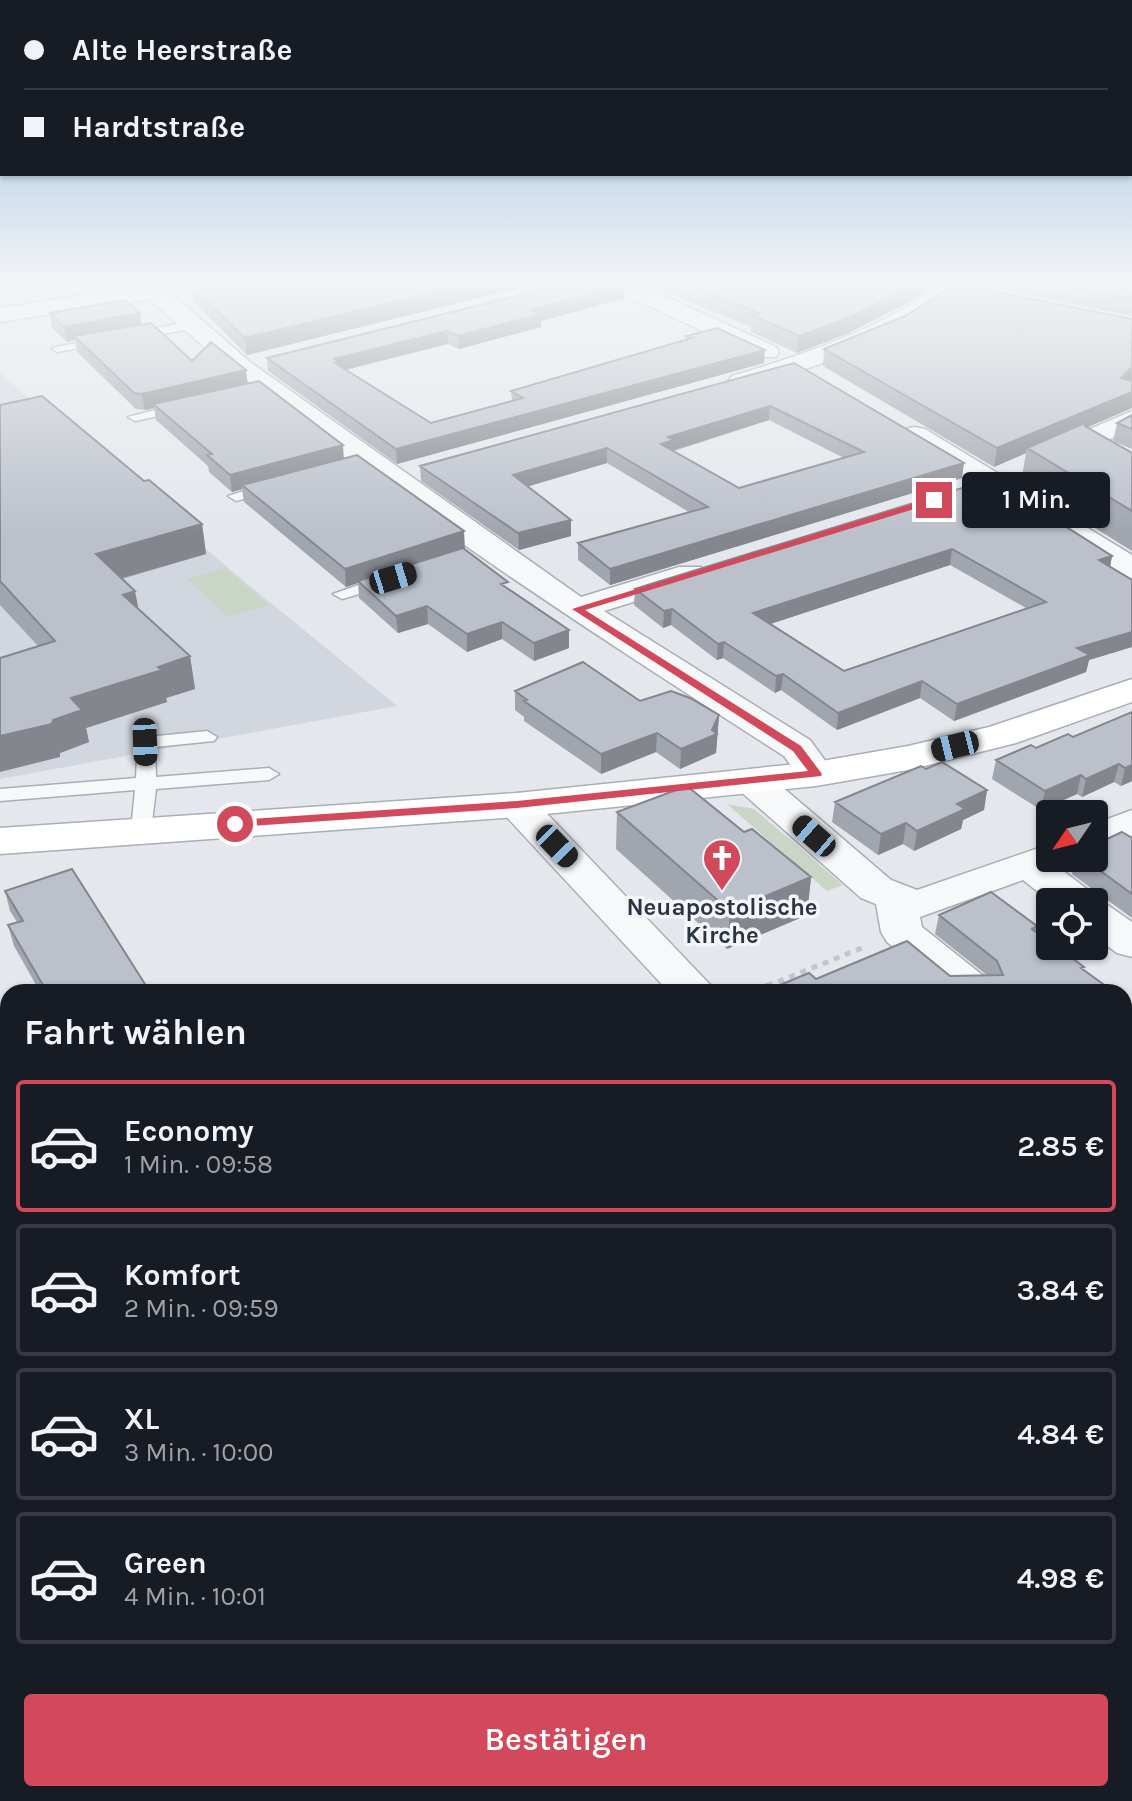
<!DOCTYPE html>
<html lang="de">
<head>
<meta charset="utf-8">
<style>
  :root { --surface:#171b24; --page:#242831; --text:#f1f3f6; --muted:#9ea1a6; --line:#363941; --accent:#d1495b }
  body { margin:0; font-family:Karla,sans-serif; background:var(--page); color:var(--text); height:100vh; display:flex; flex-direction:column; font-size:30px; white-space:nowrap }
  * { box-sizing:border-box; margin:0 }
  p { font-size:26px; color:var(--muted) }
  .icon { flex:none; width:44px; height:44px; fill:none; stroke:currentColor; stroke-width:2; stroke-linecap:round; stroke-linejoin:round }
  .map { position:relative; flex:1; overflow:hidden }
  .sheet { position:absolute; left:0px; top:984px; width:1132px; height:818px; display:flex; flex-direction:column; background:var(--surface); border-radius:24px 24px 0 0; box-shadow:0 2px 6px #0004 }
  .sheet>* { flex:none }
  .hud { position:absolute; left:0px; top:0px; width:1132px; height:176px; box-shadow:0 2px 6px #0004; display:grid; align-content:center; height:176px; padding:0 24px; background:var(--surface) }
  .needle { width:52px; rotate:235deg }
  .fabs { position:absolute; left:1036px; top:800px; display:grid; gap:16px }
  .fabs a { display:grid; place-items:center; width:72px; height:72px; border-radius:8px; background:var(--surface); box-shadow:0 2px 6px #0004; font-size:40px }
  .end { position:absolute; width:36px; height:36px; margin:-18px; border:10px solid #d1495b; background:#fff; box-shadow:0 0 0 4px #fff }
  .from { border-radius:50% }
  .bubble { position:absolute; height:56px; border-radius:8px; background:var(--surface); box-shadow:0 2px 6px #0004; font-size:26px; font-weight:600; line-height:56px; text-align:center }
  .car { position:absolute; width:24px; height:48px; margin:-24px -12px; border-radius:10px; box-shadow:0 0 6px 2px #0007; background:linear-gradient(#222 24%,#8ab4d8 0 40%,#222 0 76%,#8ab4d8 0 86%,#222 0) }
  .hud b { display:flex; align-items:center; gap:28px; height:76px; font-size:30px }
  .hud b+b { border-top:2px solid var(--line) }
  .hud i { width:20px; height:20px; background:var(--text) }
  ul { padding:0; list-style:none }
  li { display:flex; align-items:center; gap:24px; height:132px; margin:0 16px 12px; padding:0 8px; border:4px solid var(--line); border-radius:8px }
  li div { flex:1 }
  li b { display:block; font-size:30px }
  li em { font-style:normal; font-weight:600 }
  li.selected { border-color:var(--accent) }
  li>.icon { width:72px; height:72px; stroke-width:1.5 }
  h2 { padding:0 24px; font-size:36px; line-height:96px }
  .action { display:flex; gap:16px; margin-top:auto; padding:16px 24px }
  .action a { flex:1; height:92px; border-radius:8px; background:var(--accent); color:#fff; font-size:32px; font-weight:600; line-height:92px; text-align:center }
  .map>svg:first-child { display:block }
  .built { fill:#d2d6de }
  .green { fill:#c9d6c5 }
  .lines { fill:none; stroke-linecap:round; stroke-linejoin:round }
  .lane-casing { stroke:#a9aeb7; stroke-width:3 }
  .street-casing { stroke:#a9aeb7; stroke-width:3 }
  .secondary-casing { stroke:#a9aeb7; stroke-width:3 }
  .path-far1 { stroke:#c2c5cb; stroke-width:5; stroke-dasharray:6 6; stroke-linecap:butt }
  .path { stroke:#c2c5cb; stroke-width:6; stroke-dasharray:7 7; stroke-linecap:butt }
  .lane { fill:#f7f8fa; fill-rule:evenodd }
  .street { fill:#f7f8fa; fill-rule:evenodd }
  .secondary { fill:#fff; fill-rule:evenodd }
  .wall { fill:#a1a5ae; fill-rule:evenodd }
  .shaded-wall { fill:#83868d }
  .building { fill:#bbc0ca; stroke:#83868d; stroke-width:2; fill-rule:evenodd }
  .route { fill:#d1495b }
  .labels { text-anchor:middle; stroke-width:7; stroke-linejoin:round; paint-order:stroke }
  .poi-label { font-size:24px; font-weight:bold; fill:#2b3445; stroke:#f4f6f9 }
</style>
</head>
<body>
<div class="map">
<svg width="1132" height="1801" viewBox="0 0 1132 1801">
  <rect width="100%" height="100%" fill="#e4e7ec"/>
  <path class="built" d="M 0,373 L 233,572 L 397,706 L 0,779 Z"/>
  <path class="green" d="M 225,568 L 268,605 L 228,617 L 187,579 Z
    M 727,804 L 754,809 L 843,885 L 827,891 Z
    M 1132,1328 L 1132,1503 L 1124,1495 L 1124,1333 Z"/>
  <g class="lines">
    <defs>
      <path id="lane" d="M 192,321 L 198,325 L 196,328 L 57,352 L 51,348 Z
        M 182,403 L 187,404 L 187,410 L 135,421 L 128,417 Z
        M 271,482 L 276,484 L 276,490 L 236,501 L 228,496 Z
        M 384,576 L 392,581 L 390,585 L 342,599 L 333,594 Z
        M 207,731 L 217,737 L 214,741 L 155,747 L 156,777 L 269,768 L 279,774 L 269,780 L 156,789 L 151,830 L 141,836 L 131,830 L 135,790 L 0,801 L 0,789 L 136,778 L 138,738 Z"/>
      <path id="street" d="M 132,281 L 157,281 L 250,362 L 581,597 L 679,567 L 701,567 L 706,574 L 701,581 L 604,611 L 810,740 L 835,774 L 829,782 L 816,785 L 803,782 L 784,756 C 564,615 344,473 149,299 L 0,322 L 0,308 L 136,287 Z
        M 603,281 L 632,281 L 776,347 L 779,352 L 776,357 L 758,357 L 606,286 Z
        M 946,281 L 971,281 C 936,330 808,369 750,386 L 741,389 L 728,381 L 732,376 C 808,353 882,329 946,281 Z
        M 1132,411 L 1132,429 L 1056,464 L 1036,464 L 1032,458 L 1036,452 Z
        M 915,427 L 925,429 L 1132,555 L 1132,579 L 1121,576 L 905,441 L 901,435 L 905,429 Z
        M 753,771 L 767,774 L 891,880 L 917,890 L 1050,844 L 1050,858 L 1069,858 L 1058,867 L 1092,893 L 1098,903 L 1109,906 L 1132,922 L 1132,957 L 1117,953 L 1094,936 L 1094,902 L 1051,902 L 1023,880 L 920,917 L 922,927 L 991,982 L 997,992 L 947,992 L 887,942 L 881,932 L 876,904 L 861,898 L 739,790 L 734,782 L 739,774 Z
        M 517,793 L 531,797 L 717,992 L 669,992 L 503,813 L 497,805 L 503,797 Z
        M 1132,810 L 1132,836 L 1094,850 L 1094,824 Z
        M 1124,1097 L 1132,1099 L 1132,1133 L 1124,1133 Z
        M 1124,1420 L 1132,1422 L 1132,1480 L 1124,1477 Z"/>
      <path id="secondary" d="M 1132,679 L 1132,702 L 1016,743 L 908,770 L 816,786 L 517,817 L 0,854 L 0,828 L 517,793 L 816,762 L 908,746 L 989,727 Z"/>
    </defs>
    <use href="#lane" class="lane-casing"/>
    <use href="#street" class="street-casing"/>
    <use href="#secondary" class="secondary-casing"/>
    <path class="path-far1" d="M 767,986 L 867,946"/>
    <path class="path" d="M 753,992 L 772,984"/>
    <use href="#lane" class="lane"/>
    <use href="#street" class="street"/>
    <use href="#secondary" class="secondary"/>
  </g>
  <path class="wall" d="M 176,281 L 548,281 L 247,355 L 194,302 L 192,292 Z
    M 640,281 L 925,281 L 923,294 L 918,297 L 847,334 L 797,353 L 751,332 L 751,327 Z
    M 972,281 L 1132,281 L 1132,316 L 973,284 Z
    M 624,285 L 624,298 L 541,321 L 541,327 L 459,349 L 448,344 L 346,370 L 431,423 L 512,401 L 511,391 L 686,340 L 686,336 L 764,363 L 397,464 L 268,371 L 267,358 Z
    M 50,313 L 140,313 L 141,325 L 192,361 L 247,384 L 344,459 L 465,549 L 464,549 L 569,648 L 534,661 L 502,639 L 467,652 L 428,624 L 398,633 L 359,598 L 358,583 L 346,587 L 244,502 L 242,489 L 232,492 L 209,472 L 208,466 L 156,420 L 154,408 L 145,410 L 136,409 L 77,352 L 75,340 L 67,342 L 52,328 Z
    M 824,349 L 1087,427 L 1132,453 L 1132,551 L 1021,482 L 1026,453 L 994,467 L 823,366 Z
    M 794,363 L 962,478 L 610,585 L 578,560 L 578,543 L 689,512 L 607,463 L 528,486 L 571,520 L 571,536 L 519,550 L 421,481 L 420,466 ZM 769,420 L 844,458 L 739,488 L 674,451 Z
    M 0,405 L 144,481 L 202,524 L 206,554 L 122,579 L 139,610 L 190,656 L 195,689 L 166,698 L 167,702 L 86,728 L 89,742 L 60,753 L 60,757 L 38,646 L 0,605 Z
    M 1132,415 L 1132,449 L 1113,441 L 1117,423 Z
    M 991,479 L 1112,556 L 1110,567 L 1132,580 L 1132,647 L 1089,660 L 1086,672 L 954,721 L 920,698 L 837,730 L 781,690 L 775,693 L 723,658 L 717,660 L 671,625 L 663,628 L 634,605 L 635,589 ZM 950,565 L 1026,608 L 844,671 L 770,624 Z
    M 515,691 L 640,701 L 719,715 L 716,753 L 680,769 L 656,752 L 601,774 L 524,721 L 524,717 L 515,710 Z
    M 1132,712 L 1132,781 L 1121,786 L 1114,782 L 1082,797 L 1077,794 L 1041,810 L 992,779 L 996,760 L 1073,737 Z
    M 926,769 L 987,790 L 984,810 L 963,820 L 961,829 L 914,851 L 903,844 L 878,855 L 832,822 L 835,802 Z
    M 617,812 L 744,832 L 811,877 L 807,915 L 727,949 L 616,849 Z
    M 1132,838 L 1132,918 L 1072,874 L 1075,858 L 1094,858 Z
    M 5,891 L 150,992 L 40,992 L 14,946 L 8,925 L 17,922 L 10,911 Z
    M 939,915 L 1037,926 L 1036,931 L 1083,970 L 1114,992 L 816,979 L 988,976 L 935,934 Z
    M 1124,999 L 1132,1005 L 1132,1096 L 1124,1092 Z"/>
  <path class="shaded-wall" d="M 482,281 L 548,281 L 247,355 L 245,338 Z
    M 921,281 L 925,281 L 923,294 L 918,297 L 847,334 L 797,353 L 799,336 Z
    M 624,285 L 624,298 L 541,321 L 541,327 L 459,349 L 458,336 L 532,310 Z
    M 140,313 L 142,328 L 74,336 L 75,340 L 67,342 L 64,327 Z
    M 447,331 L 448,344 L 339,371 L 334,359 Z
    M 765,350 L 764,363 L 397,464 L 396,449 Z
    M 1132,367 L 1132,381 L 1121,378 Z
    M 246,370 L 248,386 L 153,404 L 154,408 L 145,410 L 142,394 Z
    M 1132,392 L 1132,408 L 1086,428 L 1027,448 L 1026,453 L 994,467 L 997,448 Z
    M 770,406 L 769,420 L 674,450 L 674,455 L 661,444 L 668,437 Z
    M 343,445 L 344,461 L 242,485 L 242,489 L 232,492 L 230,475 Z
    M 607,448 L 607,463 L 513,491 L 513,475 Z
    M 964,463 L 962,478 L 610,585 L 610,569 Z
    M 571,520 L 571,536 L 519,550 L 518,533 Z
    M 202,524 L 206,554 L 101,584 L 96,554 Z
    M 464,531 L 465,549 L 360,582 L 358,581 L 358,583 L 346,587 L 345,569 Z
    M 952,549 L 950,565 L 752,630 L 753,613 Z
    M 1112,556 L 1109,572 L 1099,560 Z
    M 135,591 L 141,622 L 123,595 Z
    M 427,606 L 428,624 L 398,633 L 396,616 Z
    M 672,609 L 671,625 L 663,628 L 664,611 Z
    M 502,622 L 502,639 L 467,652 L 467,634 Z
    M 569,630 L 569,648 L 534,661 L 534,643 Z
    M 1132,632 L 1132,647 L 1089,660 L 1086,672 L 954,721 L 957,704 L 1077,648 Z
    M 724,642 L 723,658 L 717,660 L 718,644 Z
    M 190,656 L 195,689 L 166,698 L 167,702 L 86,728 L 89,742 L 60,753 L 60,757 L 0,772 L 0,736 L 53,720 L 71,698 L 158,667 Z
    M 783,674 L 781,690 L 775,693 L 776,676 Z
    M 922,681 L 920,698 L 837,730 L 838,713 Z
    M 719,715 L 716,753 L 680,769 L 681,749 L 712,730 Z
    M 657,733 L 656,752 L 601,774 L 601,754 Z
    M 1119,764 L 1114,782 L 1082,797 L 1086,779 Z
    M 1132,765 L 1132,781 L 1121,786 L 1125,768 Z
    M 1081,775 L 1077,794 L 1041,810 L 1045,791 Z
    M 987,790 L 984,810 L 963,820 L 961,829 L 914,851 L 917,831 L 957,804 Z
    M 906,823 L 903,844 L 878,855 L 881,834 Z
    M 811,877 L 807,915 L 727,949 L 730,911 Z"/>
  <path class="building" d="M 197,281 L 482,281 L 245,338 L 191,286 L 202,284 Z
    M 577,281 L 615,281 L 624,285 L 532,310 L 541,314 L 458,336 L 447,331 L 334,359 L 338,362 L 335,363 L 431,423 L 523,398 L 511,391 L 692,338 L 686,336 L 717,328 L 765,350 L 396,449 L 267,358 Z
    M 679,281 L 921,281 L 848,318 L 799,336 L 752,315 L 759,313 Z
    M 1040,281 L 1132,281 L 1132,299 Z
    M 956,284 L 1132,319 L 1132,367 L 1121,378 L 1132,381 L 1132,392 L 997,448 L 824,349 L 905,316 Z
    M 125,300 L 140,313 L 64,327 L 50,313 Z
    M 151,323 L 192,361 L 211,342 L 246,370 L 142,394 L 134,393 L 74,336 Z
    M 794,363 L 964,463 L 610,569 L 578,543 L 708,507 L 607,448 L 513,475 L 571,520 L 518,533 L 420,466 ZM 770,406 L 864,452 L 739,488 L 661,444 L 674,440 L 668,437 Z
    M 259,381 L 343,445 L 230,475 L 207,455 L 212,454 L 153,404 Z
    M 42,396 L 144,481 L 149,480 L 202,524 L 96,554 L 135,591 L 123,595 L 190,656 L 158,667 L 162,670 L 71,698 L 82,710 L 53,720 L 52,724 L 0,736 L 0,658 L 55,641 L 0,581 L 0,405 Z
    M 1132,415 L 1132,429 L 1117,423 Z
    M 1087,422 L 1085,426 L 1132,453 L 1132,511 L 1027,448 Z
    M 357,455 L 464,531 L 345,569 L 242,485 Z
    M 991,479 L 1112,556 L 1099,560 L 1132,580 L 1132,632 L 1077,648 L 1090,655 L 957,704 L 922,681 L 838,713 L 783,674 L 776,676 L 724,642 L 718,644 L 672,609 L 664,611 L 635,589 ZM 952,549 L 1046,602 L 844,671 L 753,613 Z
    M 463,548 L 508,582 L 501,584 L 569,630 L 534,643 L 502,622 L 467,634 L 427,606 L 396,616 L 358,581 Z
    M 583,662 L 640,701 L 671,691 L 690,698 L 719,715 L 712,730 L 717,734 L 681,749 L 657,733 L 601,754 L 524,701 L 527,700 L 515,691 Z
    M 1132,712 L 1132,765 L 1125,768 L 1119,764 L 1086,779 L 1081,775 L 1045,791 L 996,760 L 1031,745 L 1036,748 L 1068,734 L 1073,737 Z
    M 942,762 L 987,790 L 957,804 L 965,809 L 917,831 L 906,823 L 881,834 L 835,802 L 921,766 L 926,769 Z
    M 687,786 L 744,832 L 752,829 L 811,877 L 730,911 L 617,812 Z
    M 1122,832 L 1132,838 L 1132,894 L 1083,858 L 1094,858 L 1094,845 Z
    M 72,869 L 150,992 L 47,992 L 8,925 L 23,921 L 5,891 Z
    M 991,892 L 1037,926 L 1032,929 L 1050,942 L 1050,946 L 1056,946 L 1084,967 L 1081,968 L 1114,992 L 763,992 L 809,973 L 816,979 L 907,941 L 950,976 L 1003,975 L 997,961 L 939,915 Z
    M 1124,999 L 1132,1005 L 1132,1074 L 1124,1071 Z"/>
  <linearGradient id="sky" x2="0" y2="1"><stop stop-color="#8bb4dd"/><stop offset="0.53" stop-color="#f3f4f6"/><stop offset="1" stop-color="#f3f4f6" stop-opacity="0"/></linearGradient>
  <rect width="1132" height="533" fill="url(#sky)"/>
  <path class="route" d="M 934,497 L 937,502 L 585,610 L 801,746 L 822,774 L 821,776 L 517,808 L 235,827 L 229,824 L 235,820 L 517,801 L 808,771 L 793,751 L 572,609 Z"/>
  <defs>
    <symbol id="church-pin" viewBox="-11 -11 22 30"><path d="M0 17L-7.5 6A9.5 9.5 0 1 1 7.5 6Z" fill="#d1495b" stroke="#f4f6f9"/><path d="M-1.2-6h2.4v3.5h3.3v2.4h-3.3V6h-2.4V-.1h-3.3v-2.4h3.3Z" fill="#fff"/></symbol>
  </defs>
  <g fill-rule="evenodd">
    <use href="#church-pin" x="700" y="836" width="44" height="60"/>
  </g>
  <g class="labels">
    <g class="poi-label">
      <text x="722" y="915">Neuapostolische<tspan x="722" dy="28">Kirche</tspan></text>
    </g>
  </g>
</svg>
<div class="fabs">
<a><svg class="needle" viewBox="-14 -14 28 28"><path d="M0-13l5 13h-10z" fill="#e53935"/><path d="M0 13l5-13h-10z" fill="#9ea1a6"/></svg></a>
<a><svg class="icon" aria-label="locate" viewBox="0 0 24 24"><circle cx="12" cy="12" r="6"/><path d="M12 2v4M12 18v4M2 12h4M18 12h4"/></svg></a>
</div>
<i class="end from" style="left:235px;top:824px"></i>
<i class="end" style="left:934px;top:500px"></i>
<div class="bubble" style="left:962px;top:472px;width:148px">1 Min.</div>
<i class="car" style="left:393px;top:578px;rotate:73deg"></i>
<i class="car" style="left:145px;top:742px;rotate:178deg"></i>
<i class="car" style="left:955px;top:746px;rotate:256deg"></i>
<i class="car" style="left:814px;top:836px;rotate:311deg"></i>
<i class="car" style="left:557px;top:846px;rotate:136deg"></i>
<div class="hud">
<b><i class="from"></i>Alte Heerstraße</b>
<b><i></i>Hardtstraße</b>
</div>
<section class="sheet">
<h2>Fahrt wählen</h2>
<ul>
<li class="selected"><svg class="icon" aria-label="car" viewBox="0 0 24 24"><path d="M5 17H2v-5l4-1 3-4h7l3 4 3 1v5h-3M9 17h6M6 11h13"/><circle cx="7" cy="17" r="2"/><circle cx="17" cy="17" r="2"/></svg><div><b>Economy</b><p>1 Min. · 09:58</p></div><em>2.85 €</em></li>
<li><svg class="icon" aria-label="car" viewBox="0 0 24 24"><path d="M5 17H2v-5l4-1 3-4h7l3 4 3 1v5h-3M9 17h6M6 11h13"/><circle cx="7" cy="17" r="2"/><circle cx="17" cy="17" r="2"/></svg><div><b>Komfort</b><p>2 Min. · 09:59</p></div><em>3.84 €</em></li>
<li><svg class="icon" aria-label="car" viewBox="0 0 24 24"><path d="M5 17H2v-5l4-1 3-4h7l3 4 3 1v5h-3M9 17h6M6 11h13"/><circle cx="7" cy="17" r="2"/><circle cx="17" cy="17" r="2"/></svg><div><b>XL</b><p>3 Min. · 10:00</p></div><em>4.84 €</em></li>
<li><svg class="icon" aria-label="car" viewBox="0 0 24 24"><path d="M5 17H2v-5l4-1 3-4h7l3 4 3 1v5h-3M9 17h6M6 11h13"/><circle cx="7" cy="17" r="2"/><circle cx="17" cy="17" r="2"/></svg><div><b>Green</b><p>4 Min. · 10:01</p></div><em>4.98 €</em></li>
</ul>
<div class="action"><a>Bestätigen</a></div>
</section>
</div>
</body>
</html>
